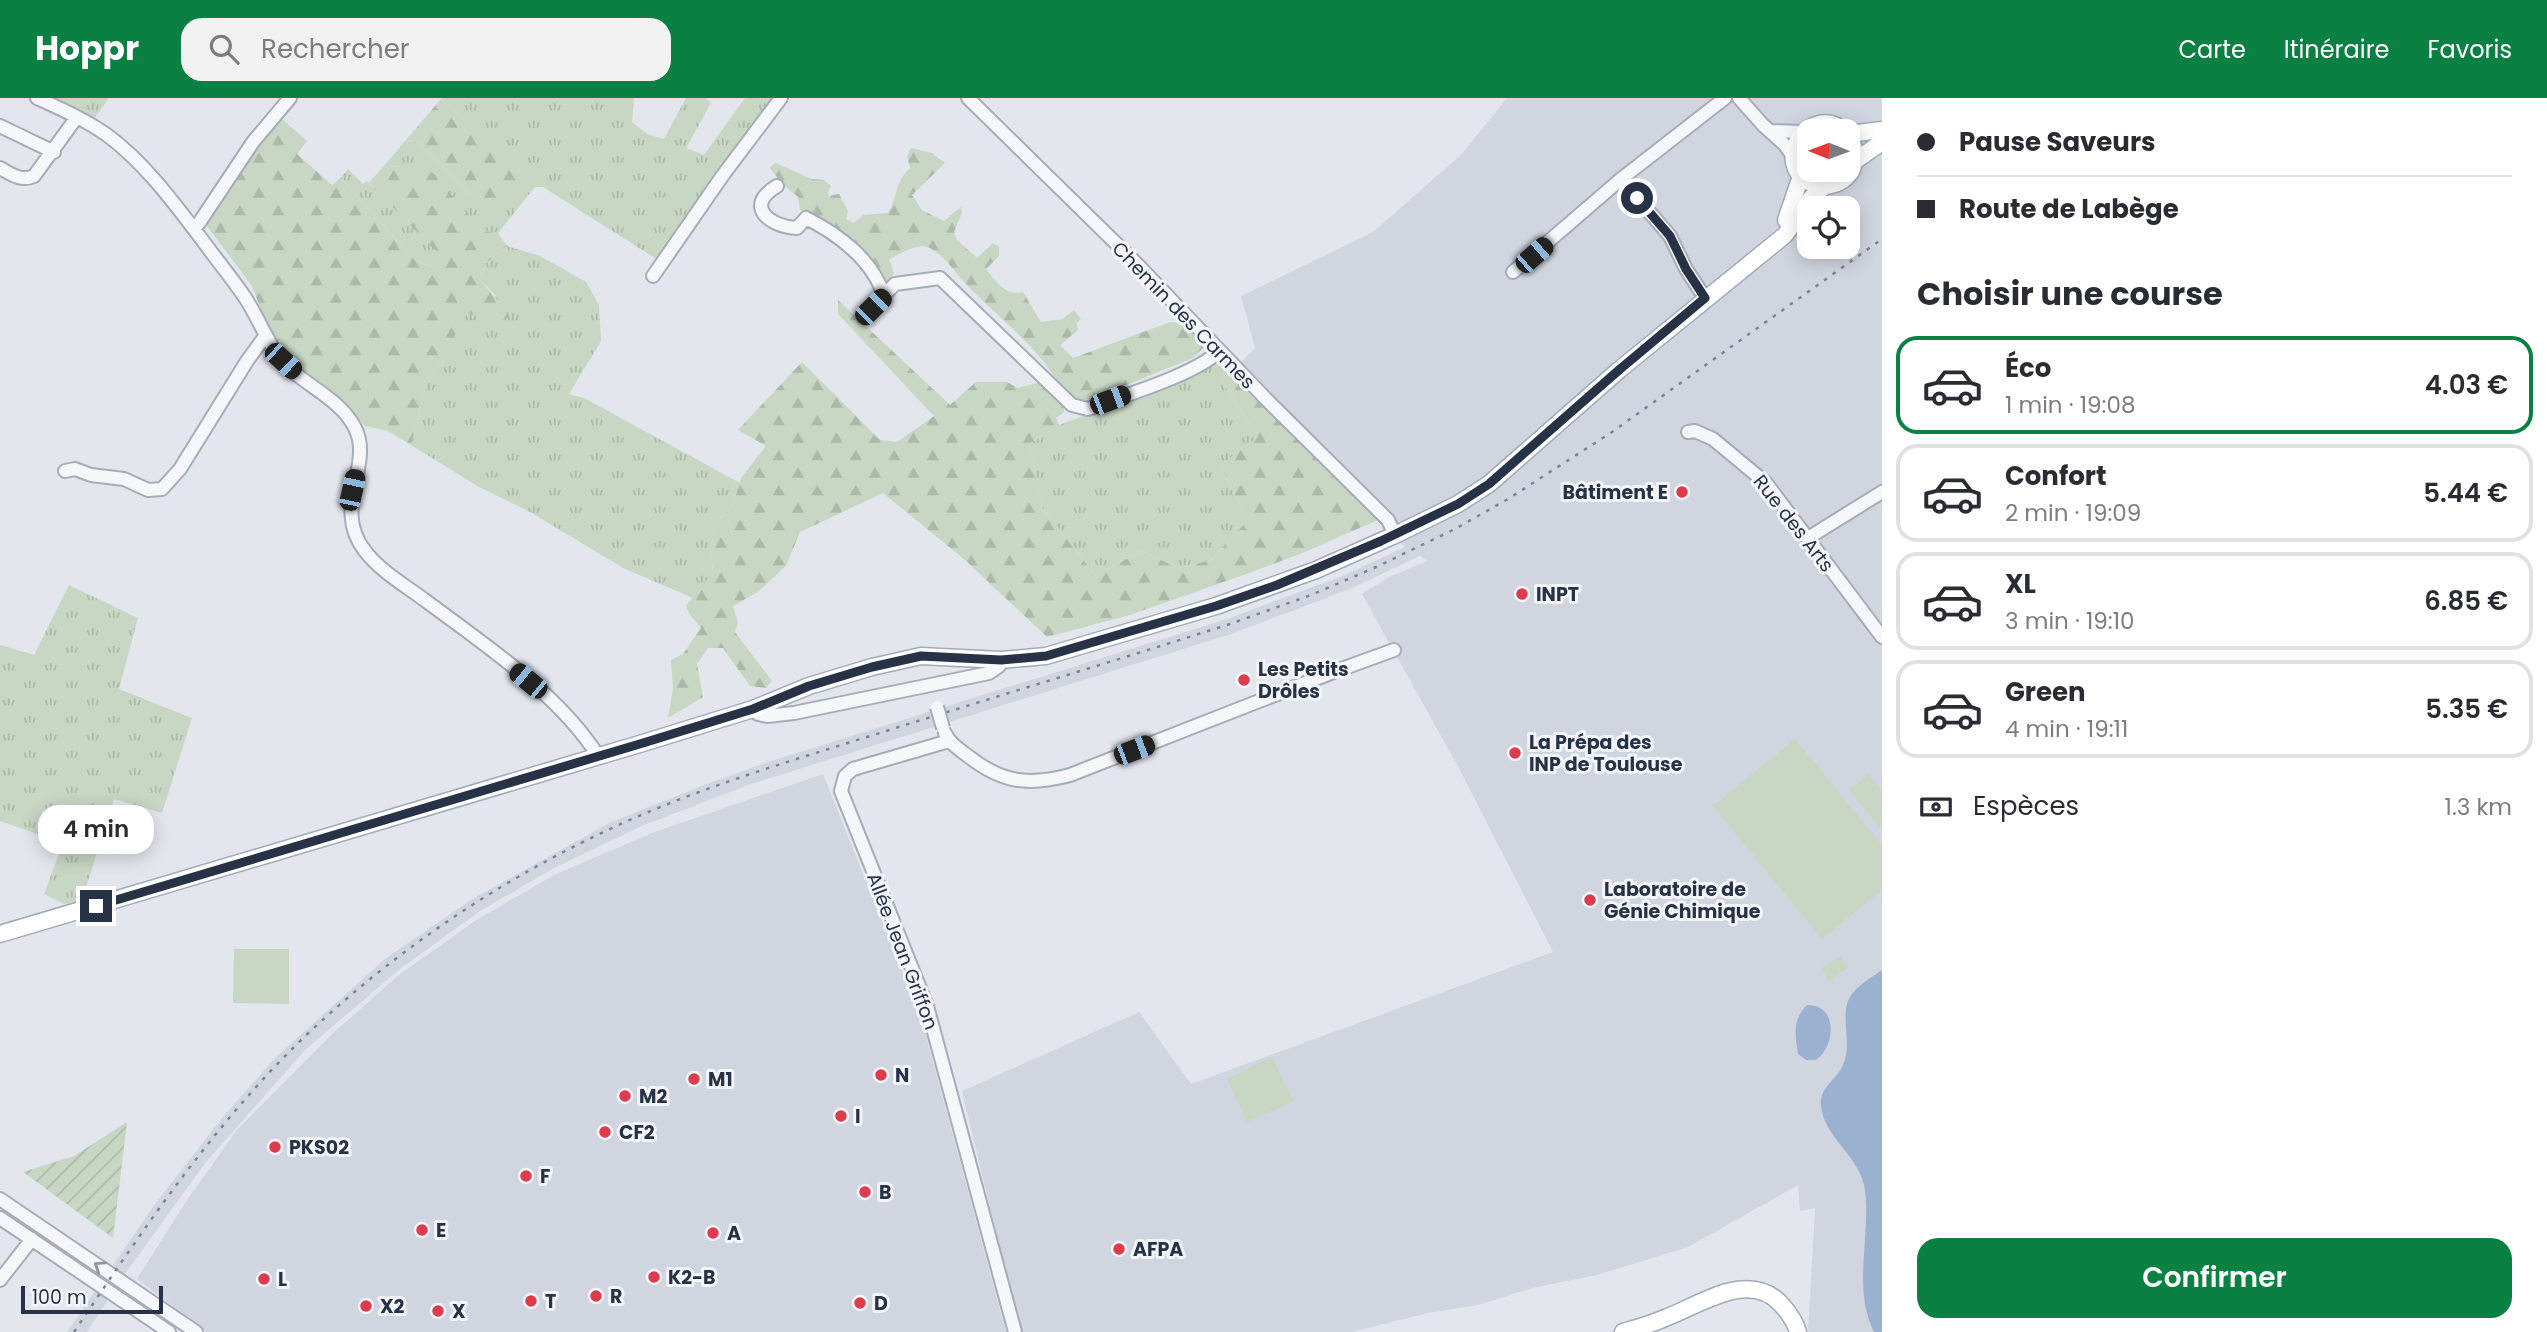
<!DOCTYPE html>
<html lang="fr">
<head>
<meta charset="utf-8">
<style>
  :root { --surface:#fff; --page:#f2f2f3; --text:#2b2b33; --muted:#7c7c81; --line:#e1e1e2; --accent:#0b8043 }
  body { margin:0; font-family:Poppins,sans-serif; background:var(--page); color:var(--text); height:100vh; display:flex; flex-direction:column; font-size:26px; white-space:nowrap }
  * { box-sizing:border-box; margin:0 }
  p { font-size:23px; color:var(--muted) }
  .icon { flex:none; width:38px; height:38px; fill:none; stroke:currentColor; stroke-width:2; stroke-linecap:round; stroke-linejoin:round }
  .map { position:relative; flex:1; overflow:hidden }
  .panel { display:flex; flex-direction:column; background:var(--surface); width:665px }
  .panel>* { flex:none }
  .top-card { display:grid; align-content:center; height:154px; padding:0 35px; background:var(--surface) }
  .needle { width:46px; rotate:271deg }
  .controls { position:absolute; left:1797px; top:21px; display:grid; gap:14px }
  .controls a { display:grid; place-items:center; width:63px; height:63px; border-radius:14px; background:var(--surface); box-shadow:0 4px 18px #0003; font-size:35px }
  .scale { position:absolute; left:21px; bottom:18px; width:142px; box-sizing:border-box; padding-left:7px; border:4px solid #283247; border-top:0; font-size:19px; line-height:24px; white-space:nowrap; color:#283247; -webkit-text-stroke:5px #f3f5f9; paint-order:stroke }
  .end { position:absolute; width:32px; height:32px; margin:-16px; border:9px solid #283247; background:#fff; box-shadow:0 0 0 4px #fff }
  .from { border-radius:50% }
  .bubble { position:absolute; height:49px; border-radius:21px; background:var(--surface); box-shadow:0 4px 18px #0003; font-size:23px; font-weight:600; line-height:49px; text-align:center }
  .car { position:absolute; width:21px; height:42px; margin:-21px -10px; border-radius:9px; box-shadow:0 0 5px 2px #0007; background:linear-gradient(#222 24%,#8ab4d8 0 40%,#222 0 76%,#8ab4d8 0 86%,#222 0) }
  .top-card b { display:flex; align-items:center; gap:24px; height:66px; font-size:26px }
  .top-card b+b { border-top:2px solid var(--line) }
  .top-card i { width:18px; height:18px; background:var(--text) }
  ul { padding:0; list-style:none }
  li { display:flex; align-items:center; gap:21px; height:98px; margin:0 14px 10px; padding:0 21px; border:4px solid var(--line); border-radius:21px }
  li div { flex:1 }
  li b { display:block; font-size:26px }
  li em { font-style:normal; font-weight:600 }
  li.selected { border-color:var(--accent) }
  li>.icon { width:63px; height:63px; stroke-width:1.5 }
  h2 { padding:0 35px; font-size:32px; line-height:84px }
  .pay { display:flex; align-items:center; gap:18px; height:77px; padding:0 35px; font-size:26px }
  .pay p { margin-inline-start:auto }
  .action { display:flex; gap:14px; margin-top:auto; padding:14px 35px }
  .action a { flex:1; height:80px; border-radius:21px; background:var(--accent); color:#fff; font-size:28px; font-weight:600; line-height:80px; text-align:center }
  header { display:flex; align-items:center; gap:42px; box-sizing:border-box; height:98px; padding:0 35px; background:var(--accent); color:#fff }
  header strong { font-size:33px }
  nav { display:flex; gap:38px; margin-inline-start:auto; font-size:24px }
  .search { width:490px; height:63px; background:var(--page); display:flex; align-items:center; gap:18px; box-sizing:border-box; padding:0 24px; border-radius:21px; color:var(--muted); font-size:26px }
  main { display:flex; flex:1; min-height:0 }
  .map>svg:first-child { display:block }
  .built { fill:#d1d5df; fill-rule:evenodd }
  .grass { fill:url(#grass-tufts) }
  .forest { fill:url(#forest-firs) }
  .garden { fill:url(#garden-furrows) }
  .pitch { fill:#c7d7c3 }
  .water { fill:#9ab2d0 }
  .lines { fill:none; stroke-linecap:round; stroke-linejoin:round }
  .minor-casing { stroke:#a7acb8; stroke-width:16 }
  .major-casing { stroke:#a1aaba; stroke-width:19 }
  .minor { stroke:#f6f7fa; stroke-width:12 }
  .major { stroke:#fff; stroke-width:16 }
  .rail { stroke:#7a8498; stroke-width:2.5; stroke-dasharray:3.5 7; stroke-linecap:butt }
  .minor-bridge-casing { stroke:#a7acb8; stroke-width:16; stroke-linecap:butt }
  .minor-bridge { stroke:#f6f7fa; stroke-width:12 }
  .oneway { stroke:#8f94a0 }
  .route { stroke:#283247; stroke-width:9 }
  .poi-dot { fill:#de3b4d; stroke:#f3f5f9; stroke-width:2.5 }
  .labels { text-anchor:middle; stroke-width:6; stroke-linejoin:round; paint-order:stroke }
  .street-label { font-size:19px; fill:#283247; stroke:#f3f5f9 }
  .poi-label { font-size:19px; font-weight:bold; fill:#283247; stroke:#f3f5f9; text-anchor:start }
</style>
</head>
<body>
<header>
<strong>Hoppr</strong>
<div class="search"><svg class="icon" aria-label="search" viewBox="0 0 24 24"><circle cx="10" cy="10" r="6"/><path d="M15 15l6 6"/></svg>Rechercher</div>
<nav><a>Carte</a><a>Itinéraire</a><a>Favoris</a></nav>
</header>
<main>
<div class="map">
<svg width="1882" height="1234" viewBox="0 0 1882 1234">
  <defs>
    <pattern id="grass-tufts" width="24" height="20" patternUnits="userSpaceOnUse" patternTransform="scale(1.75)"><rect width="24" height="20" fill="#c7d7c3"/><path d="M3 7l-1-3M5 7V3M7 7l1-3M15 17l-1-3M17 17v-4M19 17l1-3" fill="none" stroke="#abb9a9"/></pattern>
    <pattern id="forest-firs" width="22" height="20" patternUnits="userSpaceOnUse" patternTransform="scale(1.75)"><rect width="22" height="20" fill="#c7d7c3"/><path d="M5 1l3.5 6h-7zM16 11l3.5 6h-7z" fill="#abb9a9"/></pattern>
    <pattern id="garden-furrows" width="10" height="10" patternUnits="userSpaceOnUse" patternTransform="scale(1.75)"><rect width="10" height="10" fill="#c7d7c3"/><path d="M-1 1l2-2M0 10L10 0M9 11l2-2" fill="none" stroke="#abb9a9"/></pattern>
  </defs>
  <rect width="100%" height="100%" fill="#e3e6ed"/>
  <path class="built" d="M 1507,0 L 1882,0 L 1882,1234 L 1808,1234 L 1815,1110 L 1800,1113 L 1798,1087 L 1688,1149 L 1597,1177 L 1532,1190 L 1478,1207 L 1428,1215 L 1351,1234 L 1020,1234 L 962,993 L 1139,914 L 1191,986 L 1553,854 L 1460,672 L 1362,496 L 1389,479 L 1427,463 L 1420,458 L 1352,490 L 1231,536 L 751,686 L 644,727 L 554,770 L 480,813 L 400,871 L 305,952 L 206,1064 L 124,1177 L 87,1234 L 67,1234 L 155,1106 L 222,1020 L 275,960 L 386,860 L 474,800 L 611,724 L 709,685 L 768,664 L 1227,521 L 1345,477 L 1405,449 L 1232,273 L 1255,250 L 1241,198 L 1373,134 L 1461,57 ZM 1810,33 L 1848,33 L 1848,72 L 1810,72 ZM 1810,110 L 1848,110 L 1848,149 L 1810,149 Z
    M 823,676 L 922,923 L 1006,1234 L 207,1234 L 137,1181 L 187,1102 L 237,1032 L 333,935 L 399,877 L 475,823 L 554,777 L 652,735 Z"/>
  <path class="grass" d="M 53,0 L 109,0 L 94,21 Z
    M 440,0 L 634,0 L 632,24 L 647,36 L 664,41 L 686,0 L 706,0 L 711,5 L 686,50 L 704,57 L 745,0 L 776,0 L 658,162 L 543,89 L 535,89 L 498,135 L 482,133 L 471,121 L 407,68 L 383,69 L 406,42 L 417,43 L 471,97 L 518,70 Z
    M 1809,40 L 1810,72 L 1845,72 C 1824,85 1820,84 1802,68 L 1801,48 Z
    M 348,71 L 363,86 L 367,83 L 439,155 L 438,163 L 432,169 L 416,163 L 340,80 Z
    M 507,148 L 540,158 L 586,184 L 599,207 L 601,243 L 569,296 L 584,300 L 740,385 L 733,407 L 715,427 L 711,450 L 713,474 L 693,500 L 625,471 L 530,414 L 479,389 L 411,347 L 426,288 L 468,213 L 496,198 L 479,181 L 486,165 Z
    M 1219,261 L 1232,273 L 1221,282 L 1258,339 L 1221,367 L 1247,423 L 1211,462 L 1179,470 L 1141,453 L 1096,478 L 1042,410 L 1029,346 L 1059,327 L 1200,274 Z
    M 69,487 L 138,520 L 119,591 L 192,620 L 162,715 L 114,701 L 82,802 L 64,806 L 44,796 L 63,745 L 0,723 L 0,547 L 34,557 Z"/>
  <path class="forest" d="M 441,1 L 519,70 L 520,81 L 494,104 L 471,97 L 417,43 L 406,42 Z
    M 281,20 L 307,43 L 297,56 L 332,87 L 340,80 L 416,163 L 431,169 L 438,163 L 438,155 L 369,85 L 383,69 L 407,68 L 433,75 L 482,133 L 498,135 L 507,148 L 486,165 L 479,181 L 509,215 L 501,232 L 468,214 L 426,288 L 411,347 L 388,333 L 365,328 L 274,246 L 252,188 L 204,124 Z
    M 911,50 L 932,55 L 945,65 L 912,97 L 922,112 L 944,123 L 961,109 L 962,115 L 954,134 L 957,142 L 977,160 L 993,145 L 999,148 L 999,158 L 986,171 C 997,184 1004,198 1023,194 L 1041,224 L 1062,221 L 1074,212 L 1081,221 L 1077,225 L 1078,232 L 1060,247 L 1073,260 L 1170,224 L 1188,225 L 1201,241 L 1203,250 L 1193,260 L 1082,305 L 1070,298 L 1064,302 L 1064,314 L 1056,320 L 1059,327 L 1029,346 L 1042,410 L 1096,478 L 1141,453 L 1179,470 L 1211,462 L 1247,423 L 1221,367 L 1258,339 L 1221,282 L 1232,273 L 1378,422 L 1300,456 L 1249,475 L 1130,517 L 1047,539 L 965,462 L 883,395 L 800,434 L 786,468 L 758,494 L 733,508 L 738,525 L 735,534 L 772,583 L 766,590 L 750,588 L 723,550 L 708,550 L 697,566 L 703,599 L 668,620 L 673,590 L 671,562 L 683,556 L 701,530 L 690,517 L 686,508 L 713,474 L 711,450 L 715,427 L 733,407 L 741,380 L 766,348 L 738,332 L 802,264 L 880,342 L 897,344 L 934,318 L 838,216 L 838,202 L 950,307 L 976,284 L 1007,284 L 1018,290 L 1055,280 C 1032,243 998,220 969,189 C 957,177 945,158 930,150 C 917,144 901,156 889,161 L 894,175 L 886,188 L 826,133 L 822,119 L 800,112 L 798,99 L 782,86 L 770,70 L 775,65 L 812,81 L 824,82 L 831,88 L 828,95 L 829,98 L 839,96 L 848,113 L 846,121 L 854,125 L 863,117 L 888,115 C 899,97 894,85 910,70 L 907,58 Z"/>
  <path class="garden" d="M 127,1024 L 113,1140 L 23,1074 L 74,1058 Z"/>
  <path class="pitch" d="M 1795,641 L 1882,747 L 1882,792 L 1822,841 L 1713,708 Z
    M 1868,676 L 1882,692 L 1881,731 L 1849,692 Z
    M 234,851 L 289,851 L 289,906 L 233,905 Z
    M 1841,858 L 1848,870 L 1829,883 L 1821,870 Z
    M 1272,959 L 1293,1003 L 1247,1024 L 1227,981 Z"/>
  <path class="water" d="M 1882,872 L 1882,1234 L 1874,1234 C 1852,1191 1871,1138 1865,1092 C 1861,1059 1824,1040 1821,1008 C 1819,989 1837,982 1843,967 C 1853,945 1839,917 1850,899 C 1856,888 1871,880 1882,872 Z
    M 1807,907 C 1838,906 1836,948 1816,962 L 1806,962 L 1798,956 C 1795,936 1792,922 1807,907 Z"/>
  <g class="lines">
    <defs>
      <path id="minor" d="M 37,0 C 61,11 86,22 107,37 C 145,65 175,106 203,143 C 216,161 231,179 244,198 C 257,217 265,239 278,258 C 299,286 339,298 355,330 C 374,367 331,410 365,453 C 380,473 406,488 426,503 C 485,547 559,596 598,658
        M 968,0 L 1136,165 L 1267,302 L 1388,422 L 1395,437
        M 1739,0 L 1763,27 L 1784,46 L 1793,58
        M 0,28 L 54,54
        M 1770,33 L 1803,34
        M 0,70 C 11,76 21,84 34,78 L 77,19
        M 1621,81 L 1670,138 L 1686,171 L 1705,200
        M 777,88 C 743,108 770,129 797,130 L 806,120 C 838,136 873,162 884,198
        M 194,130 L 199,125 L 253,44 L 290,0
        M 1513,174 L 1621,81 L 1725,0
        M 653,178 L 723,77 L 781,0
        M 863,219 L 895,186 L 940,180 L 1072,307 L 1088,311 C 1122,298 1195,277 1219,253
        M 1688,334 L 1695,333 L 1713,341 L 1766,385 L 1882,539
        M 65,373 L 75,371 L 91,377 L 124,381 L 148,392 L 162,391 L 180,371 L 247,263 L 266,237
        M 1808,440 L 1882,394
        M 753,611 L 758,616 L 767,618 L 794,615 L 989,575 L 999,568 L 1001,562
        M 945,635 C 950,646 959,651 968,658 C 1002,685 1029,688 1070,677 L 1336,573 L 1394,552
        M 949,643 L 853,671 L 845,678 L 841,693 L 927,908 L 1015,1234
        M 0,1101 L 196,1234
        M 0,1120 L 169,1234
        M 0,1182 L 32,1141"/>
      <path id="major" d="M 1844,33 C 1811,5 1771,62 1809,84 C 1817,89 1826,89 1835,86 C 1857,78 1859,54 1848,37
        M 1848,36 L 1882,32
        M 1855,63 L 1882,44
        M 1786,122 L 1801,78
        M 0,836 L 643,645 L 753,611 L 809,588 L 872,569 L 921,558 L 1001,562 L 1046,558 L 1216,508 L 1316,472 L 1395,437 L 1458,406 L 1489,386 L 1619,272 L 1785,137 L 1811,100 L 1825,88
        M 1623,1234 C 1637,1230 1652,1226 1665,1220 C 1700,1207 1749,1171 1781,1206 C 1789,1215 1795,1223 1798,1234"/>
    </defs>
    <use href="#minor" class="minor-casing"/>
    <use href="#major" class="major-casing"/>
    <use href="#minor" class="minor"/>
    <use href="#major" class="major"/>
    <path class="rail" d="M 74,1234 C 142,1133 210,1032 297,946 C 399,847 521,767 653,712 C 735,678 821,654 905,627 C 1012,594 1120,561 1227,527 L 1311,497 L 1374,470 L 1453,432 L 1508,401 L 1612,334 L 1882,141"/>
    <defs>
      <path id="minor-bridge" d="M 937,609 L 943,630"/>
    </defs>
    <use href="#minor-bridge" class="minor-bridge-casing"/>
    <use href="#minor-bridge" class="minor-bridge"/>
  </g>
  <defs><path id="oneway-chevron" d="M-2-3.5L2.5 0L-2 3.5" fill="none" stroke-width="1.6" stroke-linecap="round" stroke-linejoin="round" transform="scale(1.75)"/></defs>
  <use class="oneway" href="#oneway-chevron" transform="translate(99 1168) rotate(-146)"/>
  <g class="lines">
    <path class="route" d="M 96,808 L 643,645 L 753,611 L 809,588 L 872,569 L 921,558 L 1001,562 L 1046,558 L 1216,508 L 1277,487 L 1381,443 L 1458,406 L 1489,386 L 1619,272 L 1705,200 L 1686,171 L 1670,138 L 1637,100"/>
  </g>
  <g class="poi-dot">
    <circle cx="1682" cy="394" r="7"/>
    <circle cx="1522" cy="496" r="7"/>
    <circle cx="1244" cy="582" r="7"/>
    <circle cx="1515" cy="655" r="7"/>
    <circle cx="1590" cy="802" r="7"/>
    <circle cx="881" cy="977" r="7"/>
    <circle cx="694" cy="981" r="7"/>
    <circle cx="625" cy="998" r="7"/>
    <circle cx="841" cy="1018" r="7"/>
    <circle cx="605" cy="1034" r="7"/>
    <circle cx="275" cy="1049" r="7"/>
    <circle cx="526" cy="1078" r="7"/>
    <circle cx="865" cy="1094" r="7"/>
    <circle cx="422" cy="1132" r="7"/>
    <circle cx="713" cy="1135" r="7"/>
    <circle cx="1119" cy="1151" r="7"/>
    <circle cx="654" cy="1179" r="7"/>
    <circle cx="264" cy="1181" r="7"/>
    <circle cx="596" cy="1198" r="7"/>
    <circle cx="531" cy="1203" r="7"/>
    <circle cx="860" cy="1205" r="7"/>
    <circle cx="366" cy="1208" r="7"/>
    <circle cx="438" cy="1213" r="7"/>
  </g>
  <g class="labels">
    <g class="street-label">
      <text transform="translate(1184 217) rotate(46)" y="7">Chemin des Carmes</text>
      <text transform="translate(1794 425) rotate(52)" y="7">Rue des Arts</text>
      <text transform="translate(903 853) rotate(69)" y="7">Allée Jean Griffon</text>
    </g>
    <g class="poi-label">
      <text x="1668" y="401" text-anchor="end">Bâtiment E</text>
      <text x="1536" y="503">INPT</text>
      <text x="1258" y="578">Les Petits<tspan x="1258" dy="22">Drôles</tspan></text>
      <text x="1529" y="651">La Prépa des<tspan x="1529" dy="22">INP de Toulouse</tspan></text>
      <text x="1604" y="798">Laboratoire de<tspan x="1604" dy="22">Génie Chimique</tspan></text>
      <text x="895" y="984">N</text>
      <text x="708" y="988">M1</text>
      <text x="639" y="1005">M2</text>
      <text x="855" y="1025">I</text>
      <text x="619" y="1041">CF2</text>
      <text x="289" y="1056">PKS02</text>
      <text x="540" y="1085">F</text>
      <text x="879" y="1101">B</text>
      <text x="436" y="1139">E</text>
      <text x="727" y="1142">A</text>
      <text x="1133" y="1158">AFPA</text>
      <text x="668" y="1186">K2-B</text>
      <text x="278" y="1188">L</text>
      <text x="610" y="1205">R</text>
      <text x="545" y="1210">T</text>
      <text x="874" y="1212">D</text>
      <text x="380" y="1215">X2</text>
      <text x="452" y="1220">X</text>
    </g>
  </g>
</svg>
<div class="controls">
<a><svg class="needle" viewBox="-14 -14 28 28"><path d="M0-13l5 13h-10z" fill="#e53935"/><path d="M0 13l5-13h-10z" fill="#7c7c81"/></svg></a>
<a><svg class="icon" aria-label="locate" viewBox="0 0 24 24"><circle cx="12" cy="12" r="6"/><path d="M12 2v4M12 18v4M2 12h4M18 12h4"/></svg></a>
</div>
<div class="scale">100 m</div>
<i class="end from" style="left:1637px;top:100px"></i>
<i class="end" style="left:96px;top:808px"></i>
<div class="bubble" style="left:38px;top:707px;width:116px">4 min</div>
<i class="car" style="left:1534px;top:157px;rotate:49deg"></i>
<i class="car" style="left:873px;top:209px;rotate:45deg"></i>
<i class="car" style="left:283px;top:263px;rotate:133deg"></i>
<i class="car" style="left:1110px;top:302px;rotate:69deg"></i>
<i class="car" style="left:352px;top:392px;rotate:12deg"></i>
<i class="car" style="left:528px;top:583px;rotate:309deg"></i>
<i class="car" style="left:1134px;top:652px;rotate:69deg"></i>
</div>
<section class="panel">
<div class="top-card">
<b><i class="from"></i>Pause Saveurs</b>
<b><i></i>Route de Labège</b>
</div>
<h2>Choisir une course</h2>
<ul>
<li class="selected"><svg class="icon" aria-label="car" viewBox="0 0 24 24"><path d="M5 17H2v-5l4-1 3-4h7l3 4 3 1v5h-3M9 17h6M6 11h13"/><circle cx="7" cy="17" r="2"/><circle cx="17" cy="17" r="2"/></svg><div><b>Éco</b><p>1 min · 19:08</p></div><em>4.03 €</em></li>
<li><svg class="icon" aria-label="car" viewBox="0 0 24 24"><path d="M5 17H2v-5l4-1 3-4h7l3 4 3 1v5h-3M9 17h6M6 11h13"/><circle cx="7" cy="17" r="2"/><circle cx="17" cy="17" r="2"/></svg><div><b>Confort</b><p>2 min · 19:09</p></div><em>5.44 €</em></li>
<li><svg class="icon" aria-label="car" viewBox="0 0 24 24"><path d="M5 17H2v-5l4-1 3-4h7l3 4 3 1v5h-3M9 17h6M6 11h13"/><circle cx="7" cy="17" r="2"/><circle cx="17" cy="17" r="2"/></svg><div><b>XL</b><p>3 min · 19:10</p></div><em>6.85 €</em></li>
<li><svg class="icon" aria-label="car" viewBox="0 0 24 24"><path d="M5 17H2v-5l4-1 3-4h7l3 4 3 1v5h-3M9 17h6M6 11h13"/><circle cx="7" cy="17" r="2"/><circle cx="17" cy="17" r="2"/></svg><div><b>Green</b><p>4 min · 19:11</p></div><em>5.35 €</em></li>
</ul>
<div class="pay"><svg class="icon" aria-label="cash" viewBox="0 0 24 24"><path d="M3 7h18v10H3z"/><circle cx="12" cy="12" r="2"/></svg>Espèces<p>1.3 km</p></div>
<div class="action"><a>Confirmer</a></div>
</section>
</main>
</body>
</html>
